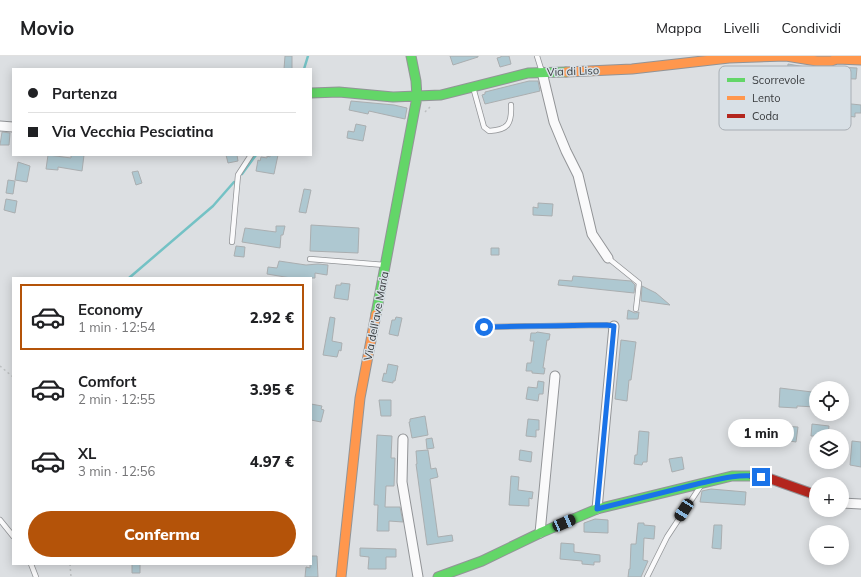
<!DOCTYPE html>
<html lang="it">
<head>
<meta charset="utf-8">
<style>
  :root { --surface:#fff; --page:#f2f2f2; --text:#202124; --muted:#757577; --line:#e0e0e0; --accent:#b45309 }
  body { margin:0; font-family:Mulish,sans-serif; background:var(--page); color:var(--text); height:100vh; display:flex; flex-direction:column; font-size:15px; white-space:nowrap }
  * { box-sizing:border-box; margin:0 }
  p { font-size:13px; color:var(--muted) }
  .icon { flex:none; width:22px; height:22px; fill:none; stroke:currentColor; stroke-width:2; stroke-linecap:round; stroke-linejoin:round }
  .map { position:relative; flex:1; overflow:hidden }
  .panel { position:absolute; left:12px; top:221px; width:300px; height:288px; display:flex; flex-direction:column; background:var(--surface); border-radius:0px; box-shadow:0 2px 10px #0003 }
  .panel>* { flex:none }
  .top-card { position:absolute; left:12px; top:12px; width:300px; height:88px; border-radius:0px; box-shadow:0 2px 10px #0003; display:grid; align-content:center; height:88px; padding:0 16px; background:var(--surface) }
  .buttons { position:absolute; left:809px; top:325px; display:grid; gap:8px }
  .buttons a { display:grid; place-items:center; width:40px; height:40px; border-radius:50%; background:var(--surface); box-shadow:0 2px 10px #0003; font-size:20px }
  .end { position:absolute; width:18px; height:18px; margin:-9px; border:5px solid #1a73e8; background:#fff; box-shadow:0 0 0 2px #fff }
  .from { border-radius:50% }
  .bubble { position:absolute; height:28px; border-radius:14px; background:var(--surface); box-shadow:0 2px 10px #0003; font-size:13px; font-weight:800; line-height:28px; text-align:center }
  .car { position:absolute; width:12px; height:24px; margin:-12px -6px; border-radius:5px; box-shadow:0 0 3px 1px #0007; background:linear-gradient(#222 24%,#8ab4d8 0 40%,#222 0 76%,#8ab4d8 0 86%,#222 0) }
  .top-card b { display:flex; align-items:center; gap:14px; height:38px; font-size:15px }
  .top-card b+b { border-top:1px solid var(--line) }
  .top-card i { width:10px; height:10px; background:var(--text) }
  ul { padding:7px 0 0; list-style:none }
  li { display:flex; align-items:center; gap:12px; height:66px; margin:0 8px 6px; padding:0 8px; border:2px solid transparent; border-radius:0px }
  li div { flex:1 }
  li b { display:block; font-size:15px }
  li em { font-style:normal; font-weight:800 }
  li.selected { border-color:var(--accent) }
  li>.icon { width:36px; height:36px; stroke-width:1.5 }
  .primary-button { display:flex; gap:8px; margin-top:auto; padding:8px 16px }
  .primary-button a { flex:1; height:46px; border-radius:24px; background:var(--accent); color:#fff; font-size:16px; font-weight:800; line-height:46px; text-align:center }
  header { display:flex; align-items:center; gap:24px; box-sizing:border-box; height:56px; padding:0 20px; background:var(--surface); border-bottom:1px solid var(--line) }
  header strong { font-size:19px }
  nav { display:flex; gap:22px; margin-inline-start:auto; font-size:14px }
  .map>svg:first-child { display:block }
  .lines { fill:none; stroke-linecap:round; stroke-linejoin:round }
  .stream { stroke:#74c2c5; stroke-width:2.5 }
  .building { fill:#aec8d1; stroke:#aaaeb0 }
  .lane-casing { stroke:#929497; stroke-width:6 }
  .street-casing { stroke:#929497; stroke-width:11 }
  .fast-casing { stroke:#929497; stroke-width:11 }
  .slow-casing { stroke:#929497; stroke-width:11 }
  .jam-casing { stroke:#929497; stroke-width:11 }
  .path { stroke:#bcbfc0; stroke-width:1.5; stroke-dasharray:2 3; stroke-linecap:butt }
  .lane { stroke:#fafafb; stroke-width:4.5 }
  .street { stroke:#fafafb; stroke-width:9 }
  .fast { stroke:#63d668; stroke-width:9 }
  .slow { stroke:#ff974d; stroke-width:9 }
  .jam { stroke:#b3261e; stroke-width:9 }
  .route { stroke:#1a73e8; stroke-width:5 }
  .labels { text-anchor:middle; stroke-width:3; stroke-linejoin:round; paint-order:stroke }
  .street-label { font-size:11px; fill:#383b3e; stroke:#d8e0e6 }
  .key { fill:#d8e0e6; stroke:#a8aeb4; stroke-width:1 }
  .key-label { font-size:11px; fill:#383b3e }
</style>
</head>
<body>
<header>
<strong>Movio</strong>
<nav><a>Mappa</a><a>Livelli</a><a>Condividi</a></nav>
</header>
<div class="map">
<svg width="861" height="521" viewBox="0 0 861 521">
  <rect width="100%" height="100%" fill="#dcdfe2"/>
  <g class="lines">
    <path class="stream" d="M 304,13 L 308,0
      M 242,118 L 256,99
      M 129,222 L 213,150 L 234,126"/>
  </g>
  <path class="building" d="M 285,0 L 292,0 L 292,13 L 284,13 Z
    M 450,0 L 478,0 L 478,1 L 453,9 Z
    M 501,0 L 509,0 L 511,8 L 500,11 L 497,2 L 501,1 Z
    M 788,8 L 817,13 L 831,13 L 838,11 L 857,12 L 856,23 L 825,22 L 824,47 L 827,47 L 826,56 L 812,56 L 813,43 L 816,43 L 817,20 L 787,18 Z
    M 529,25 L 538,25 L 540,35 L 485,48 L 482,39 L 485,38 L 485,36 Z
    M 351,45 L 394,49 L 407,52 L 405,63 L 369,55 L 368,58 L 349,54 Z
    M 842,47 L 861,49 L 861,57 L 855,57 L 855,61 L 841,59 Z
    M 356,68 L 366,70 L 363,85 L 347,82 L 348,75 L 354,76 Z
    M 2,76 L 10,77 L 9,89 L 0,89 Z
    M 48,99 L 71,102 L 71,99 L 84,99 L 82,115 L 58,111 L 58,114 L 46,113 Z
    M 226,99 L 237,99 L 238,105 L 228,107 Z
    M 270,99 L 278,99 L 274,118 L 256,115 L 258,104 L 260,105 L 261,101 L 267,102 L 267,100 L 270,101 Z
    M 18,106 L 30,110 L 27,126 L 15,124 Z
    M 138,115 L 142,127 L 136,129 L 132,116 Z
    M 8,124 L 15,125 L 13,138 L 6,137 Z
    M 304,133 L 311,134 L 306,157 L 299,156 Z
    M 6,143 L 17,145 L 15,157 L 4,154 Z
    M 538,147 L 553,148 L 552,160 L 533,159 L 533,151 L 538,152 Z
    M 311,169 L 359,172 L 358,197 L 310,195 Z
    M 276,170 L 285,170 L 283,179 L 281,179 L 280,192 L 242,186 L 245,172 L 276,176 Z
    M 236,190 L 245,191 L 244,201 L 234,200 Z
    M 491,192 L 499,192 L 499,199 L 491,199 Z
    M 279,205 L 306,209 L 318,208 L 328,209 L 327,219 L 315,217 L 315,222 L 291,222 L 267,218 L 268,211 L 277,212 Z
    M 573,220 L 631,225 L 635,229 L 634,237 L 558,229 L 559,224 L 572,225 Z
    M 341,227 L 350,228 L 348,244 L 334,242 L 336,229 L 341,229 Z
    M 642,230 L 656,237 L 670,249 L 641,245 Z
    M 628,254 L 635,257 L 639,256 L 638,263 L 627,263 Z
    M 330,261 L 335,262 L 332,285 L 342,287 L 341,295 L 339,294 L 337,301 L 323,299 Z
    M 396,261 L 402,262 L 398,280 L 389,278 L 392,264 L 395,264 Z
    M 537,276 L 550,278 L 549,284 L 547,284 L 543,312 L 545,312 L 544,318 L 532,317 L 532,315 L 526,315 L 527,307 L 531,307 L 534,285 L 530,285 L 531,277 L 536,277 Z
    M 621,284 L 636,286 L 631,324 L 629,324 L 627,345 L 615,343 Z
    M 388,308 L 398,310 L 395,325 L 393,325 L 393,327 L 382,325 L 384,317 L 386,318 Z
    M 538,325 L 544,326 L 543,338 L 539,338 L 538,345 L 526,343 L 528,331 L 537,332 Z
    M 780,332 L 812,336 L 812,339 L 816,339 L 816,351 L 797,350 L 797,352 L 779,351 Z
    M 379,344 L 391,344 L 391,360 L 381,360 Z
    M 311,348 L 322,350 L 321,353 L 324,354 L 321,366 L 311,364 Z
    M 425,360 L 428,379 L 412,382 L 409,366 L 410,366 L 410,363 Z
    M 528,363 L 539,364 L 539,374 L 536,374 L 536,381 L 526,380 Z
    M 812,368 L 829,370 L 828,380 L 811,380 Z
    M 782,370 L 798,371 L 796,386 L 783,384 L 783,382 L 780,382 Z
    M 639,375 L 649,376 L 647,406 L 643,406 L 642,409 L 634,408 L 635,399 L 637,399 Z
    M 377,379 L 392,380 L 391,402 L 395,402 L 394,430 L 386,430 L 385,451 L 400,451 L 403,466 L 389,465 L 389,475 L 377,475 L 378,449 L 374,449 Z
    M 432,382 L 434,392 L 427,393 L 426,383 Z
    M 852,385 L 861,386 L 861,411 L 850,409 Z
    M 428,394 L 431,413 L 436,412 L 438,421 L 430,423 L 438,481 L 452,479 L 453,485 L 427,489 L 416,408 L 417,408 L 416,395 Z
    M 520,394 L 532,396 L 531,406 L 519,404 Z
    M 682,401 L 684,413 L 672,416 L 669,403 Z
    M 511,420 L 519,421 L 518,434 L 533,436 L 532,443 L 529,442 L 529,450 L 509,449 Z
    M 711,433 L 746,436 L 745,449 L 700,446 L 702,435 Z
    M 595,463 L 608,464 L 608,477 L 584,476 L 584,467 Z
    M 638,467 L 644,467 L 644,469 L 655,470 L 654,483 L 644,482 L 643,504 L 648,505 L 641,521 L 628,521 L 629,513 L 630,513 L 631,488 L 636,488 Z
    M 714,469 L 722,469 L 721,493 L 712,492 Z
    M 561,487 L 574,488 L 574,496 L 600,499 L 600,506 L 594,506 L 594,509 L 582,508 L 582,505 L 560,503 Z
    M 360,492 L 396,493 L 396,501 L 386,501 L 386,513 L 368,513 L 369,501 L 360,500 Z
    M 311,500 L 317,500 L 318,521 L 305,521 L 306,511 L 310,512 L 310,508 L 311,508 Z
    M 132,508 L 140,508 L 140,517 L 132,517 Z"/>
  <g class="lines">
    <defs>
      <path id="lane" d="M 537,0 L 542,16
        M 473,31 L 484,71 L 489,75 C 508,74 512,68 511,49
        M 232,186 L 238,119 L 251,99
        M 608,202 L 639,227 L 636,253
        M 310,203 L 385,209
        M 484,271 L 605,269 L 614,270
        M 0,464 L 13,480
        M 31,508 L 36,521
        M 647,521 L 667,481 L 700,431"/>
      <path id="street" d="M 542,16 L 554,66 L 566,95 L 578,119 L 592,178 L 608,202
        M 0,70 L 13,71
        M 403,383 L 402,426 L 418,521
        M 842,447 L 861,448
        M 597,453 L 614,270
        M 540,477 L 555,320"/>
      <path id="fast" d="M 311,37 L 339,36 L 393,41 L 441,39 L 528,17 L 566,16
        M 376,258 L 417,41 L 416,25 L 411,0
        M 438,521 L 482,505 L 540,477 L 597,453 L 732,420 L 753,420"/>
      <path id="slow" d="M 566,16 L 632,13 L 729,2 L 786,0 L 817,5 L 831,5 L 837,3 L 861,4
        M 341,521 L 360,342 L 376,258"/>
      <path id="jam" d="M 753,420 L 771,423 L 816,439"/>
    </defs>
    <use href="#lane" class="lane-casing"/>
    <use href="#street" class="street-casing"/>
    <use href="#fast" class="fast-casing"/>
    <use href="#slow" class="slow-casing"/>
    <use href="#jam" class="jam-casing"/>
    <path class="path" d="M 425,56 L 431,50
      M 0,310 L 13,321
      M 70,508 L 71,521"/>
    <use href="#lane" class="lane"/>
    <use href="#street" class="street"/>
    <use href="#fast" class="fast"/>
    <use href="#slow" class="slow"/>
    <use href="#jam" class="jam"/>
  </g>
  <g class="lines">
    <path class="route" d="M 484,271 L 606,269 L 614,270 L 597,453 C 629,445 661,437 693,429 C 716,424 737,417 761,421"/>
  </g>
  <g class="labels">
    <g class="street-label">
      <text transform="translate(573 15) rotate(-2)" y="4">Via di Liso</text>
      <text transform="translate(376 260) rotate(-79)" y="4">Via dell'ave Maria</text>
    </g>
  </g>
  <rect x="719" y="10" width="132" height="64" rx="6" class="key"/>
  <rect x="727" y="22" width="18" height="4" fill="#63d668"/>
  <rect x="727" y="40" width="18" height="4" fill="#ff974d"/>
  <rect x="727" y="58" width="18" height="4" fill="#b3261e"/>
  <g class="key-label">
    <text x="752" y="28">Scorrevole</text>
    <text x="752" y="46">Lento</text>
    <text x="752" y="64">Coda</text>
  </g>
</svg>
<div class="buttons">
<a><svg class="icon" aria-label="locate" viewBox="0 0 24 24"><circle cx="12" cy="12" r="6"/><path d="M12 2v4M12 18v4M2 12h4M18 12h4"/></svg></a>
<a><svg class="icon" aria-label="layers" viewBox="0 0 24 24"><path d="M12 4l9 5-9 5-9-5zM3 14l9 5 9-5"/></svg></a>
<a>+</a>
<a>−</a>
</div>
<i class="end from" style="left:484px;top:271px"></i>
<i class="end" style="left:761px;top:421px"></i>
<div class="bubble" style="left:728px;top:363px;width:66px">1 min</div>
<i class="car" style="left:684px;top:454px;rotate:213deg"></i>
<i class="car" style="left:564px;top:467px;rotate:67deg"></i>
<div class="top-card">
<b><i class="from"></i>Partenza</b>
<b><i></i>Via Vecchia Pesciatina</b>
</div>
<section class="panel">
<ul>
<li class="selected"><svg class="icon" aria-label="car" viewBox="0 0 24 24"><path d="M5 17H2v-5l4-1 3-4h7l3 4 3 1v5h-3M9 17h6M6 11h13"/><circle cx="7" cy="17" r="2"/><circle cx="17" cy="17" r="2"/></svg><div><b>Economy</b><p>1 min · 12:54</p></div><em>2.92 €</em></li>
<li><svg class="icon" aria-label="car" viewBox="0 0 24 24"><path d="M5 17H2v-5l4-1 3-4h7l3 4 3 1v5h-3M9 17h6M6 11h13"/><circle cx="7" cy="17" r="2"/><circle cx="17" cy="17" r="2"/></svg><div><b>Comfort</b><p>2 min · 12:55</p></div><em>3.95 €</em></li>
<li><svg class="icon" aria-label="car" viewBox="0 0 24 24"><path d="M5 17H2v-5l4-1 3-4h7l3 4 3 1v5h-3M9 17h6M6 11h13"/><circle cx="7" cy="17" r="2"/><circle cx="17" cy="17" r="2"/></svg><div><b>XL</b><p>3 min · 12:56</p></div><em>4.97 €</em></li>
</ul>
<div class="primary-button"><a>Conferma</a></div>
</section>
</div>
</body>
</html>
